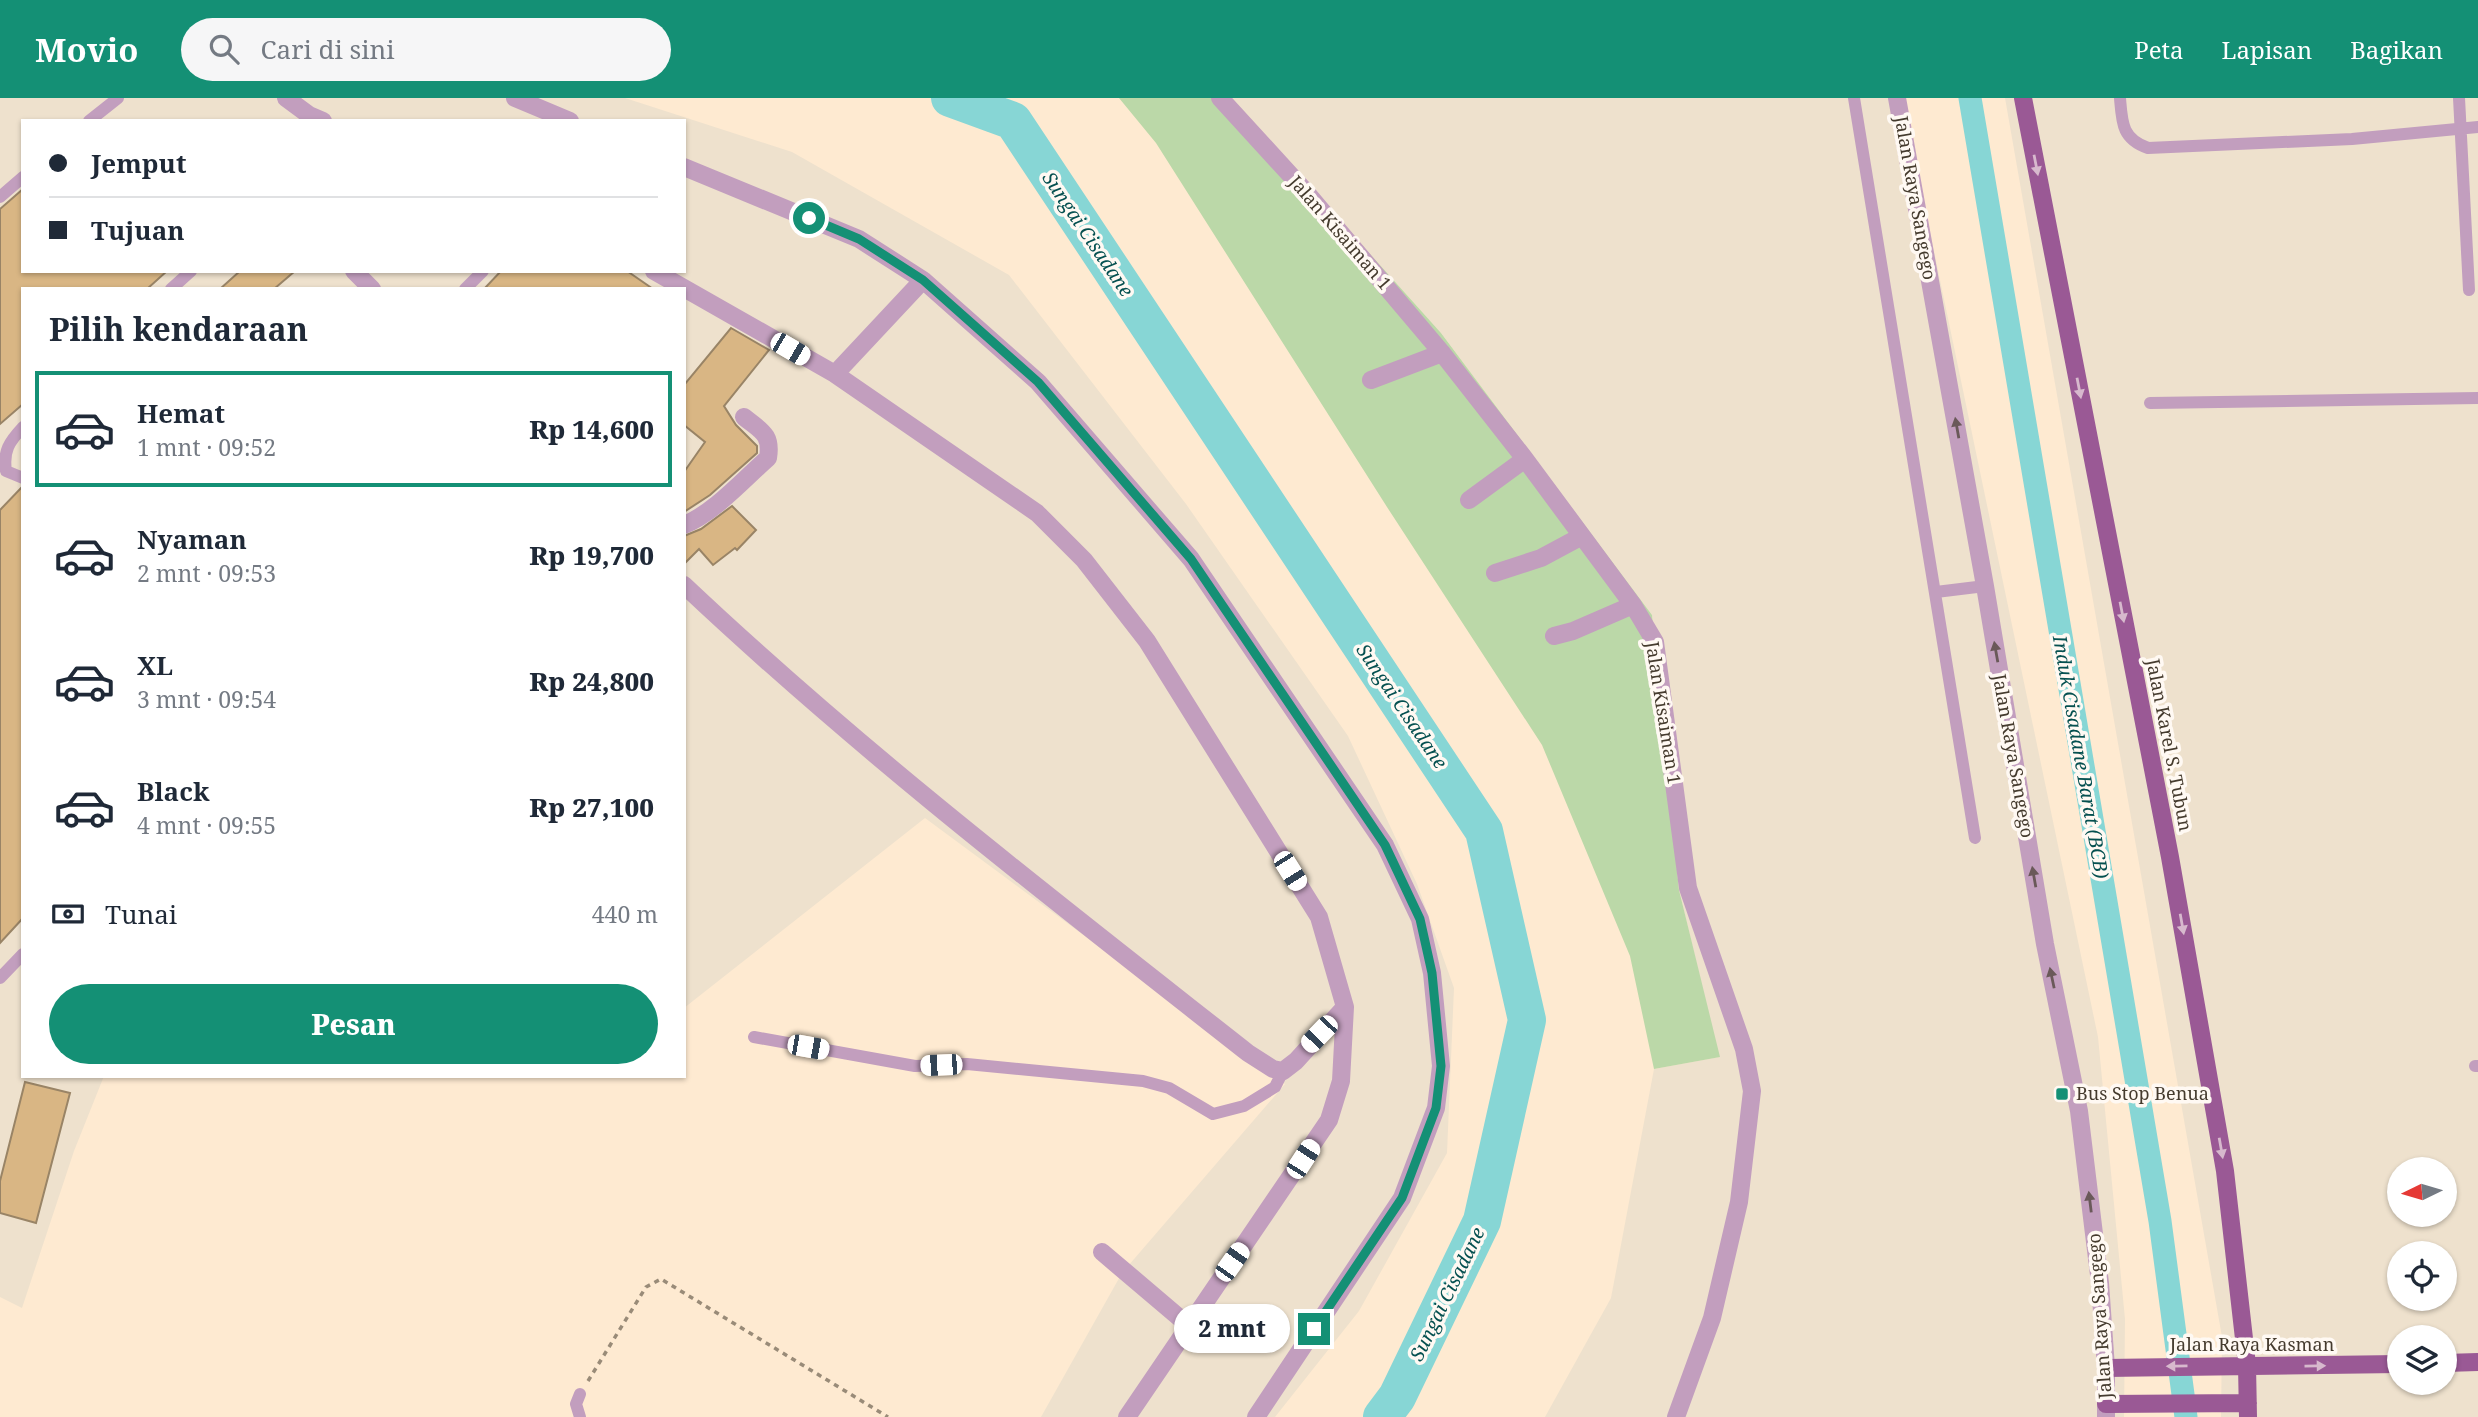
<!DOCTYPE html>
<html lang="id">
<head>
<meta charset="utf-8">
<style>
  :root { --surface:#fff; --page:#f6f6f7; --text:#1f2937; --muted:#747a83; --line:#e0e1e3; --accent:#149075 }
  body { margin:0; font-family:"Noto Serif",serif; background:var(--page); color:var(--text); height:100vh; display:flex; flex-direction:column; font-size:26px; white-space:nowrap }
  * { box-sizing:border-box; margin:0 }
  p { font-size:23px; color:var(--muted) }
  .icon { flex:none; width:38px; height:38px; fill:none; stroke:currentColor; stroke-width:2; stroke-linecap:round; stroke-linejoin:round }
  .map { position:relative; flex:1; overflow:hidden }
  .details { position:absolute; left:21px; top:189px; width:665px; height:791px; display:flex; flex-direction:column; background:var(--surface); border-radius:0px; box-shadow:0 2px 5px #0004 }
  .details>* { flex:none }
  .top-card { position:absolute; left:21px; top:21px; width:665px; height:154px; border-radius:0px; box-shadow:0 2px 5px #0004; display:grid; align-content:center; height:154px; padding:0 28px; background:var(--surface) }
  .needle { width:46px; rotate:265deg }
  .fabs { position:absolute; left:2387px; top:1059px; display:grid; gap:14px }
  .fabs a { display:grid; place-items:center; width:70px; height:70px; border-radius:50%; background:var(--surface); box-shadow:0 2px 5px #0004; font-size:35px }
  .end { position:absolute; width:32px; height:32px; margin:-16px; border:9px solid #149075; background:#fff; box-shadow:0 0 0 4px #fff }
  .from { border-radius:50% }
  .bubble { position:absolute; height:49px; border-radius:24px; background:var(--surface); box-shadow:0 2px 5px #0004; font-size:23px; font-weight:800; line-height:49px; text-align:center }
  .car { position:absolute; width:21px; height:42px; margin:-21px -10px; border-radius:9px; box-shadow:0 0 5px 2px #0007; background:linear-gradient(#fff 24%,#345 0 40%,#fff 0 76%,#345 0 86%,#fff 0) }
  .top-card b { display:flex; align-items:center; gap:24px; height:66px; font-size:26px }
  .top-card b+b { border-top:2px solid var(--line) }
  .top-card i { width:18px; height:18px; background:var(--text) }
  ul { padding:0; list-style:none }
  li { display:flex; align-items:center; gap:21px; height:116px; margin:0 14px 10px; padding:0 14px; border:4px solid transparent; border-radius:0px }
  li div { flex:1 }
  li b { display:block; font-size:26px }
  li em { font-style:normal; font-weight:800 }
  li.selected { border-color:var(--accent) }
  li>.icon { width:63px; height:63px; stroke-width:1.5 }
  h2 { padding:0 28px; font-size:32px; line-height:84px }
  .pay { display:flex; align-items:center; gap:18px; height:77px; padding:0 28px; font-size:26px }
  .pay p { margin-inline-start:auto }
  .button { display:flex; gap:14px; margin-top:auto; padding:14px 28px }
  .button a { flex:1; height:80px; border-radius:42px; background:var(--accent); color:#fff; font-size:28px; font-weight:800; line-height:80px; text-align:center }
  header { display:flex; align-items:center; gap:42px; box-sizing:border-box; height:98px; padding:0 35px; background:var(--accent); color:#fff }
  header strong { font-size:33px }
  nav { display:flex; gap:38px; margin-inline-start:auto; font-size:24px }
  .search { width:490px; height:63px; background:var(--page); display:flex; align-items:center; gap:18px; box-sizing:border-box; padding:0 24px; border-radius:38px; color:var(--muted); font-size:26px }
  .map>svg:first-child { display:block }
  .industrial { fill:#eee1cd; fill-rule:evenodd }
  .green { fill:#bbd8a8 }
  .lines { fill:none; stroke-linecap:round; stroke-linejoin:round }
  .canal { stroke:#87d6d5; stroke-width:23 }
  .river { stroke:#87d6d5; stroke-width:38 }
  .building { fill:#d9b684; stroke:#998466; stroke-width:2 }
  .path { stroke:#998b78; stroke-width:3.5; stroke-dasharray:5 5; stroke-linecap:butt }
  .service { stroke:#c29ebe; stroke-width:12 }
  .minor { stroke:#c29ebe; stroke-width:18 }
  .tertiary { stroke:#c29ebe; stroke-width:18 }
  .primary { stroke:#9a5995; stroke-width:18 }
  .oneway { fill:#d7b9cd }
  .oneway2 { fill:#6a5959 }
  .route { stroke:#149075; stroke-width:9 }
  .poi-dot { fill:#149075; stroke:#fff9f3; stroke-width:2.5 }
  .labels { text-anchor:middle; stroke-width:7; stroke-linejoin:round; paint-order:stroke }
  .street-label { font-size:18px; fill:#453b2e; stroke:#fff9f3 }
  .poi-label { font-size:18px; fill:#453b2e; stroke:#fff9f3; text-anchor:start }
  .water-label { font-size:19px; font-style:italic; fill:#055050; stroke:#fff9f3 }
</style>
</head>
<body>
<header>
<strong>Movio</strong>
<div class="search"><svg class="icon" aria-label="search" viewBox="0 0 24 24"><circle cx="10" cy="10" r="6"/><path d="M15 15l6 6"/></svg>Cari di sini</div>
<nav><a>Peta</a><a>Lapisan</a><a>Bagikan</a></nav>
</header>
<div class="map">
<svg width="2478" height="1319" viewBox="0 0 2478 1319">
  <rect width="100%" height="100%" fill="#feead1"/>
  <path class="industrial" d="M 0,0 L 625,0 L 792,54 L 1009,177 L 1186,406 L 1348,638 L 1417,786 L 1454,890 L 1447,1055 L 1359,1213 L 1275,1319 L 1041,1319 L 1122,1175 L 1285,986 L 925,720 L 684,910 L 684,191 L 23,191 L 23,978 L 104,978 L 74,1053 L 22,1210 L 0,1199 ZM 23,23 L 684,23 L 684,173 L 23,173 Z
    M 1230,0 L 1902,0 L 2098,939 L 2125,1221 L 2124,1319 L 1545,1319 L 1611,1200 L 1654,971 L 1719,959 L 1679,792 L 1652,517 L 1441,235 Z
    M 2005,0 L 2478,0 L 2478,1319 L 2221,1319 L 2222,1239 ZM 2399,1071 L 2445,1071 L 2445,1116 L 2399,1116 ZM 2399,1155 L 2445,1155 L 2445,1200 L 2399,1200 ZM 2399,1239 L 2445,1239 L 2445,1284 L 2399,1284 Z"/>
  <path class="green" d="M 1119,0 L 1230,0 L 1441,235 L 1652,517 L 1679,792 L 1720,959 L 1654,971 L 1630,858 L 1542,647 L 1387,409 L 1156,45 Z"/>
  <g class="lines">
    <path class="canal" d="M 1970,0 L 2160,1123 L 2186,1319"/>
    <path class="river" d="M 950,0 L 1013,23 L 1484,733 L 1527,922 L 1482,1123 L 1397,1299 L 1382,1319"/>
  </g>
  <path class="building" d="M 23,91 L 23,173 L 167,173 L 147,191 L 23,191 L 23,306 L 0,326 L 0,111 Z
    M 240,173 L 295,173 L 274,191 L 220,191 Z
    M 501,173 L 627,173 L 653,191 L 484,191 Z
    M 731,230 L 769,252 L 724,308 L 736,327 L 757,348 L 757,355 L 710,397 L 684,414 L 684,374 L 705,344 L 684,327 L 684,287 Z
    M 22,389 L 23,820 L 0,845 L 0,412 Z
    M 732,408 L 756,432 L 737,452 L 735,450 L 713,467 L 699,451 L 684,466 L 684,438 L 701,431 Z
    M 25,984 L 70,995 L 36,1125 L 0,1115 L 0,1083 Z"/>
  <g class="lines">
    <path class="path" d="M 588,1283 L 646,1189 L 661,1181 L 888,1319"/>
    <path class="service" d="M 1854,0 L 1975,740
      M 2120,0 C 2122,25 2122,41 2148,50 L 2352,41 L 2478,29
      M 2459,0 L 2469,192
      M 89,23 L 118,0
      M 0,99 L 23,79
      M 171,191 L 191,173
      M 465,191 L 483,173
      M 2150,305 L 2478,300
      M 23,329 C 9,344 3,353 6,373 L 23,380
      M 1936,494 L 1985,488
      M 0,880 L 23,856
      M 754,939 L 915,968 L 967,966 L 1143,983 L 1169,990 L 1213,1016 L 1244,1008 L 1275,989 L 1283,973
      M 2475,968 L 2478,968
      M 580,1319 L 576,1306 L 580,1296"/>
    <path class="minor" d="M 286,0 L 309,17 L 323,23
      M 515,0 L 570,23
      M 1220,0 L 1306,94 L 1442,255 L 1525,361 L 1633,507 L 1655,544 L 1688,790 L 1744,951 L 1752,993 L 1739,1104 L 1712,1220 L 1676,1319
      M 684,69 L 859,141 L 923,182 L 1038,284 L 1191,461 L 1385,747 L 1420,821 L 1432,875 L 1441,968 L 1436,1010 L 1402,1100 L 1256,1319
      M 354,173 L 372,191
      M 654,173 L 835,276 L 1037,415 L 1084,462 L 1147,543 L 1319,819 L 1345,909 L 1341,983 L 1329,1022 L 1127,1319
      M 835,276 L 923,182
      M 1371,282 L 1442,255
      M 1469,402 L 1525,361
      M 684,427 C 714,415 744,381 768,360 C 772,336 761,333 744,319
      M 1495,475 L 1541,460 L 1582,438
      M 684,487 C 862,655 1056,804 1248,955 L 1273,971 L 1283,973 L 1296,963 L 1345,909
      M 1554,538 L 1573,533 L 1633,507
      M 1102,1154 L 1188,1227"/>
    <path class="tertiary" d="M 1897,0 L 1985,488 L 2045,846 L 2079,1013 L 2100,1185 L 2106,1270 L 2106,1319"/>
    <path class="primary" d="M 2023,0 L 2170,759 L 2225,1073 L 2247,1267 L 2248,1319
      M 2445,1265 L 2478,1264
      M 2106,1270 L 2399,1266
      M 2106,1306 L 2248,1305"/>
  </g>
  <defs><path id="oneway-solid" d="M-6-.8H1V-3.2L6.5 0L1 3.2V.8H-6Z" transform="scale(1.75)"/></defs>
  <g class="oneway">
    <use href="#oneway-solid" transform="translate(2036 67) rotate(79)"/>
    <use href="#oneway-solid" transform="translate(2079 290) rotate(79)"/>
    <use href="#oneway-solid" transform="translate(2122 514) rotate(79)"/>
    <use href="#oneway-solid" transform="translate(2182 826) rotate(80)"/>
    <use href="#oneway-solid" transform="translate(2221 1050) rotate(80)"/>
    <use href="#oneway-solid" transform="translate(2177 1268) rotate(179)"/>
    <use href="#oneway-solid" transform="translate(2315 1268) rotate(-1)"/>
  </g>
  <g class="oneway2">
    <use href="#oneway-solid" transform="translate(1957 330) rotate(-100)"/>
    <use href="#oneway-solid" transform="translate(1996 554) rotate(-100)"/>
    <use href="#oneway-solid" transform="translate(2034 779) rotate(-100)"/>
    <use href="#oneway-solid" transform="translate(2052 880) rotate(-102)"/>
    <use href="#oneway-solid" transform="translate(2090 1104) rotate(-97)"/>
  </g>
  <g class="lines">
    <path class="route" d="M 809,120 L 859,141 L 923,182 L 1038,284 L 1191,461 L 1385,747 L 1420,821 L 1432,875 L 1441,968 L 1436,1010 L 1402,1100 L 1314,1231"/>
  </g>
  <rect class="poi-dot" x="2055" y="989" width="14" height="14" rx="3.5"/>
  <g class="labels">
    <g class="street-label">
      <text transform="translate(1915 100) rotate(80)" y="6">Jalan Raya Sangego</text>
      <text transform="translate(1340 135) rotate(49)" y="6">Jalan Kisaiman 1</text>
      <text transform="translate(1663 615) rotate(81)" y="6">Jalan Kisaiman 1</text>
      <text transform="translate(2169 647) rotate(79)" y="6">Jalan Karel S. Tubun</text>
      <text transform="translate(2013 658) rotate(80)" y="6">Jalan Raya Sangego</text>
      <text transform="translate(2100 1218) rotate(-94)" y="6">Jalan Raya Sangego</text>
      <text x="2252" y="1253">Jalan Raya Kasman</text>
    </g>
    <g class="poi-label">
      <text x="2076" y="1002">Bus Stop Benua</text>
    </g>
    <g class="water-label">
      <text transform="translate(1088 136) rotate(56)" y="7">Sungai Cisadane</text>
      <text transform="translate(1402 608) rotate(56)" y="7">Sungai Cisadane</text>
      <text transform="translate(2081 659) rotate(80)" y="7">Induk Cisadane Barat (BCB)</text>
      <text transform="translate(1447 1196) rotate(-64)" y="7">Sungai Cisadane</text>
    </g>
  </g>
</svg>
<div class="fabs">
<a><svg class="needle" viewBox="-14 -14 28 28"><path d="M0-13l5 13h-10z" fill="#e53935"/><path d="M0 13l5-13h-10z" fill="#747a83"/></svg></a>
<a><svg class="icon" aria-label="locate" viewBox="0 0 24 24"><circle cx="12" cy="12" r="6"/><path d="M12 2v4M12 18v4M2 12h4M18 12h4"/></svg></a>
<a><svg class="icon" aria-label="layers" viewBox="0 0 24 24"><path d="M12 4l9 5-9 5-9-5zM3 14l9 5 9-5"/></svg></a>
</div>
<i class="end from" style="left:809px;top:120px"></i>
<i class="end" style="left:1314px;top:1231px"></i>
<div class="bubble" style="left:1174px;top:1206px;width:116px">2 mnt</div>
<i class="car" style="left:790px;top:251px;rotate:120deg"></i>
<i class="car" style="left:1290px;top:773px;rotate:148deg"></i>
<i class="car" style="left:1319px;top:936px;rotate:224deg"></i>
<i class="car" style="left:808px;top:949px;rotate:100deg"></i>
<i class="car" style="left:941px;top:967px;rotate:268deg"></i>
<i class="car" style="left:1303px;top:1061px;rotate:33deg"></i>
<i class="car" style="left:1232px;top:1164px;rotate:35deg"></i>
<div class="top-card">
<b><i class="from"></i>Jemput</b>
<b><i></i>Tujuan</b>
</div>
<section class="details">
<h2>Pilih kendaraan</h2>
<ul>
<li class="selected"><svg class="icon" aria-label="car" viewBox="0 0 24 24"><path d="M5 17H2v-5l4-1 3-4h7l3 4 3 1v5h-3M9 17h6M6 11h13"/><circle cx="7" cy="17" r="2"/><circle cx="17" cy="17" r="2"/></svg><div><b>Hemat</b><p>1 mnt · 09:52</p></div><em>Rp 14,600</em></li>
<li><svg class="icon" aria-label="car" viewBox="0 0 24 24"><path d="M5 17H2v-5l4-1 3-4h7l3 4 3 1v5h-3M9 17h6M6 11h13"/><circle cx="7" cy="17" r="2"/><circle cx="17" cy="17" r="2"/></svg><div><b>Nyaman</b><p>2 mnt · 09:53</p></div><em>Rp 19,700</em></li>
<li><svg class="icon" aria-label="car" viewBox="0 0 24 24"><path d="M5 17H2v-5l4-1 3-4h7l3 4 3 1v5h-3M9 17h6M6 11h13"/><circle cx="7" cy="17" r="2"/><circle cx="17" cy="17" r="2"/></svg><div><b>XL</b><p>3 mnt · 09:54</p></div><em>Rp 24,800</em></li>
<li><svg class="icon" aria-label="car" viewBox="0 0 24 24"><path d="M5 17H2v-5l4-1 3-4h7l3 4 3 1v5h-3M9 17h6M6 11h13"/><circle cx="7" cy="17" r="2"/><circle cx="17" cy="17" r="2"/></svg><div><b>Black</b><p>4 mnt · 09:55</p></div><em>Rp 27,100</em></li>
</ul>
<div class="pay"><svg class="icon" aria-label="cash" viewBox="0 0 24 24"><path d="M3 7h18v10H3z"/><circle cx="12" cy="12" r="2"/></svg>Tunai<p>440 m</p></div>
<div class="button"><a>Pesan</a></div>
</section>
</div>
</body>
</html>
